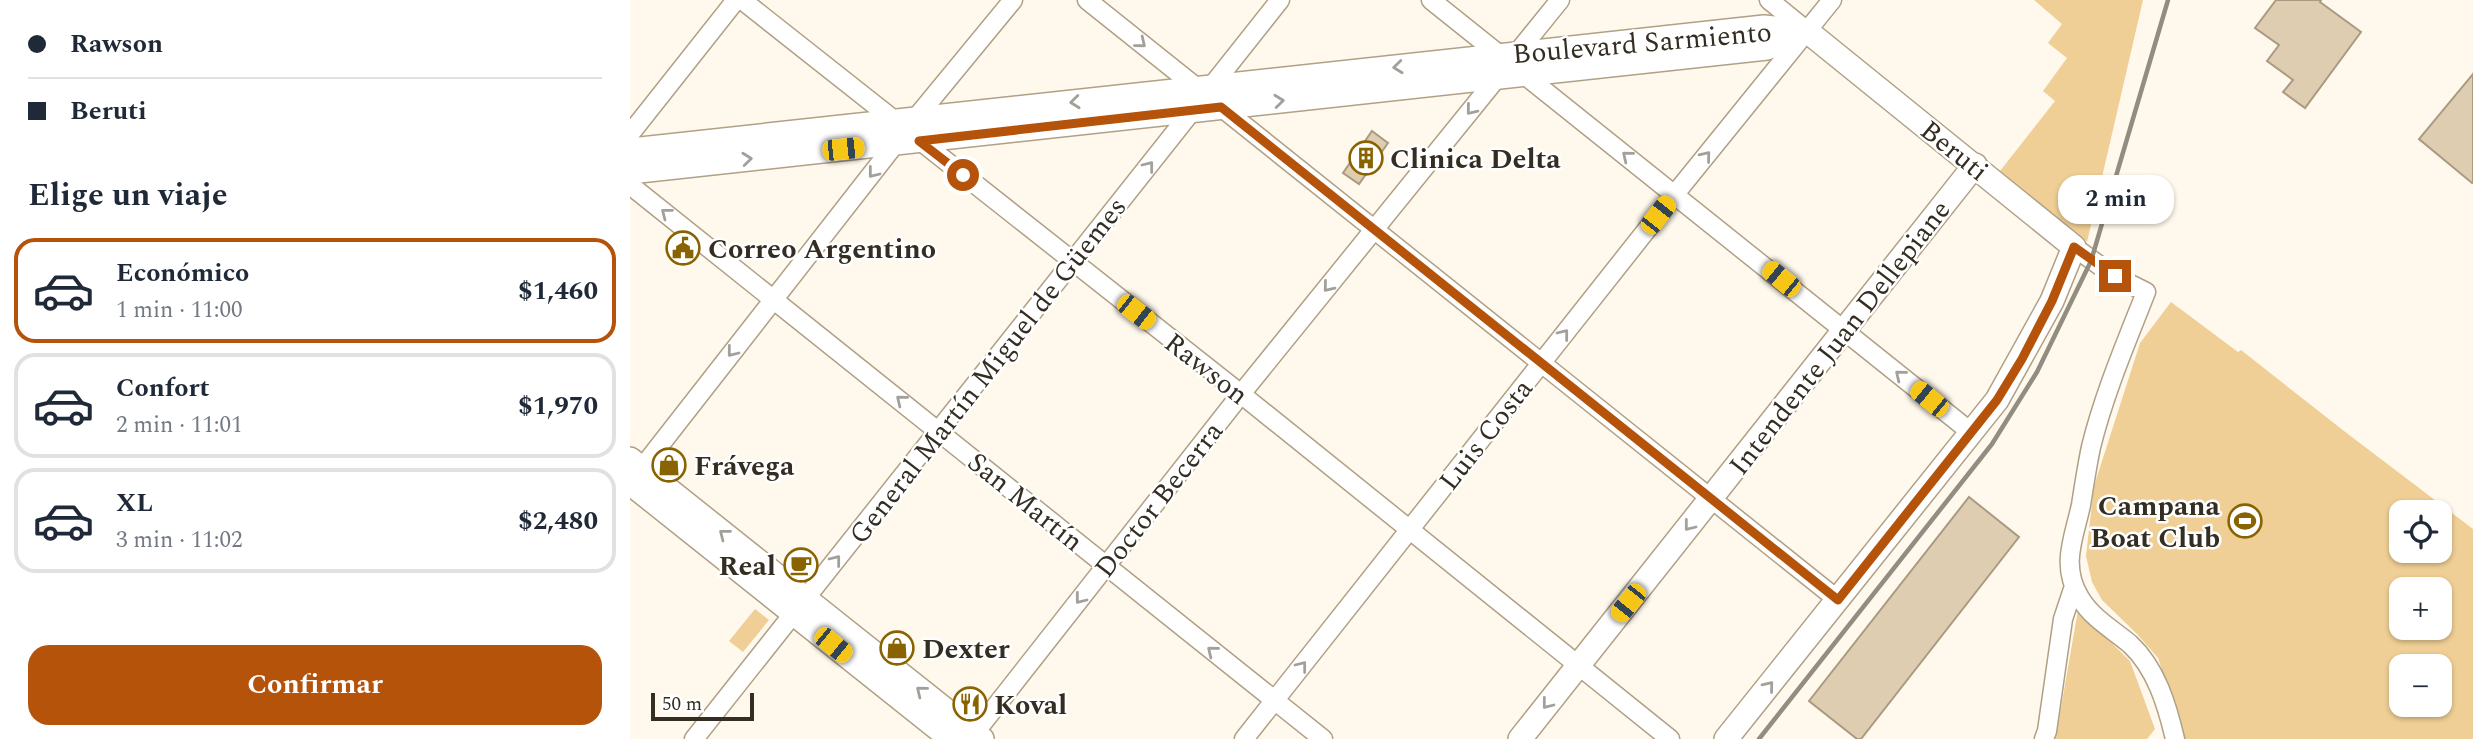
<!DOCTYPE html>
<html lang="es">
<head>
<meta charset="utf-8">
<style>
  :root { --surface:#fff; --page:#f6f6f7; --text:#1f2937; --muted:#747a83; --line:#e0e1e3; --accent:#b45309 }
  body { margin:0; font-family:Spectral,serif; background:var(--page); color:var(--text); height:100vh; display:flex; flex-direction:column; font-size:26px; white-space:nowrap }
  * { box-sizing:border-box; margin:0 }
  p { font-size:23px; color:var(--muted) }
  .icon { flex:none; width:38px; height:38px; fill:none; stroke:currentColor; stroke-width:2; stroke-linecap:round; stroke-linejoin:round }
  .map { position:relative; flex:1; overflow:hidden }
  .details { display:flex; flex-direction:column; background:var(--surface); width:630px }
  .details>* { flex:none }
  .banner { display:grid; align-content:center; height:154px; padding:0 28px; background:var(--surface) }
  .buttons { position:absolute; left:1759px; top:500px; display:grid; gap:14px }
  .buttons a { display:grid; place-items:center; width:63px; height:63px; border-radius:14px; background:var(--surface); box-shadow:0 2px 5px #0004; font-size:35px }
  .scale { position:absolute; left:21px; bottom:18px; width:103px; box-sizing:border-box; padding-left:7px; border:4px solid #332d22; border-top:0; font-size:19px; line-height:24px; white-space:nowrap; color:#332d22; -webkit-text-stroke:5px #fff; paint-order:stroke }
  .end { position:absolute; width:32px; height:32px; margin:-16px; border:9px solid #b45309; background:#fff; box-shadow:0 0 0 4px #fff }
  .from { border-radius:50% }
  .bubble { position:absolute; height:49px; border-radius:21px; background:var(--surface); box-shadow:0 2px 5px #0004; font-size:23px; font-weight:700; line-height:49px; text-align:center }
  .car { position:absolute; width:21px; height:42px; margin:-21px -10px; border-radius:9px; box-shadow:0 0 5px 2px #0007; background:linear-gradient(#f5c518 24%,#345 0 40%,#f5c518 0 76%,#345 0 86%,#f5c518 0) }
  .banner b { display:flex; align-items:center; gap:24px; height:66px; font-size:26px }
  .banner b+b { border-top:2px solid var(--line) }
  .banner i { width:18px; height:18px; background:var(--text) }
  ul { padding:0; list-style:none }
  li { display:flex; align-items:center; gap:21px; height:105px; margin:0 14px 10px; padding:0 14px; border:4px solid var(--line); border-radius:21px }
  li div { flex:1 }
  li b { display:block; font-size:26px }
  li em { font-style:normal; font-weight:700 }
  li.current { border-color:var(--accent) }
  li>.icon { width:63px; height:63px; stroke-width:1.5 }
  h2 { padding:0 28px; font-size:32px; line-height:84px }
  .button { display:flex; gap:14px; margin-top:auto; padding:14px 28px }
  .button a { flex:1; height:80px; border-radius:21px; background:var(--accent); color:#fff; font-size:28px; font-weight:700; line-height:80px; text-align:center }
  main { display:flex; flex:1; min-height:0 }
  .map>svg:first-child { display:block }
  .green { fill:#efcf95; fill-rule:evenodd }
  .building { fill:#decdb0; stroke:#aa9a7f; stroke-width:2 }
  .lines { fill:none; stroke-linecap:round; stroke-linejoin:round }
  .street-casing { stroke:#b0a085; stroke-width:21 }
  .secondary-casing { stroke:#b0a085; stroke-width:26 }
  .street { stroke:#fff; stroke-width:18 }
  .secondary { stroke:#fff; stroke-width:23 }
  .rail { stroke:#938c81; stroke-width:4.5 }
  .oneway { stroke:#a3a09c }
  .route { stroke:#b45309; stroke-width:9 }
  .labels { text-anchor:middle; stroke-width:5; stroke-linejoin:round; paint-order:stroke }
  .street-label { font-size:28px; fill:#332d22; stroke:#fff }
  .poi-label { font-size:28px; font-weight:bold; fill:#332d22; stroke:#fff; text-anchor:start }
</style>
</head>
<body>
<main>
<section class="details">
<div class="banner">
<b><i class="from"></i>Rawson</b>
<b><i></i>Beruti</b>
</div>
<h2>Elige un viaje</h2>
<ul>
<li class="current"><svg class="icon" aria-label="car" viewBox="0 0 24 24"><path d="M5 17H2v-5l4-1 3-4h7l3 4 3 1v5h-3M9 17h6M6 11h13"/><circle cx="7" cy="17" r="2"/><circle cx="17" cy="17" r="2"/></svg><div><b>Económico</b><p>1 min · 11:00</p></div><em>$1,460</em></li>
<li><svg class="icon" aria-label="car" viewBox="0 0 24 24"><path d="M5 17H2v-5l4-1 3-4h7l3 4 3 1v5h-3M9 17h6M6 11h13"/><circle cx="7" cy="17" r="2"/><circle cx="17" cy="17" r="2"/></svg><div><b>Confort</b><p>2 min · 11:01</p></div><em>$1,970</em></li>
<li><svg class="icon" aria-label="car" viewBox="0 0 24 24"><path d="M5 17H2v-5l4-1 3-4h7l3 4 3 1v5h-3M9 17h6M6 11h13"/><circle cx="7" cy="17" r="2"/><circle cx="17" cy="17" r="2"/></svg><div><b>XL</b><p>3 min · 11:02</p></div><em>$2,480</em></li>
</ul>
<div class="button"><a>Confirmar</a></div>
</section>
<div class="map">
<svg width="1843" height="739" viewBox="0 0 1843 739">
  <rect width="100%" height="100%" fill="#fff8ec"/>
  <path class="green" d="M 1404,0 L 1513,0 L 1457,242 L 1370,171 L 1425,101 L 1413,91 L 1437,58 L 1418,43 L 1432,24 Z
    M 1541,302 L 1608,352 L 1611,350 L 1714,431 L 1843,529 L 1843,739 L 1555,739 L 1528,658 L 1507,634 L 1472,600 L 1462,582 L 1456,556 L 1464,486 L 1510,343 ZM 1771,513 L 1810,513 L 1810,551 L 1771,551 ZM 1771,590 L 1810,590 L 1810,628 L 1771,628 ZM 1771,667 L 1810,667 L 1810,705 L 1771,705 Z
    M 125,609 L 139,620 L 113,652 L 99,641 Z
    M 1448,610 L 1500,661 L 1525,729 L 1517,739 L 1422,739 L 1428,725 Z"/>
  <path class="building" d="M 1646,0 L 1691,0 L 1690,2 L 1731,32 L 1675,108 L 1653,92 L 1663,80 L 1637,61 L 1649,45 L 1625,28 Z
    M 1843,74 L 1843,182 L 1842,183 L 1789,139 Z
    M 742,131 L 758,143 L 729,184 L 713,173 Z
    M 1339,497 L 1389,537 L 1231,739 L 1227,739 L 1179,701 Z"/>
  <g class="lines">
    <defs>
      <path id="street" d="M 112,0 L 611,394 L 1040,739
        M 457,0 L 1208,600
        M 801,0 L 1342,433
        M 1139,0 L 1177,31
        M 0,134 L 106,0
        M 0,185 L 693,739
        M 1444,247 L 1484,276 L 1516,292 C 1496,343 1474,394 1461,447 C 1457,466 1454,486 1451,505 C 1444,538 1430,565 1450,598 C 1462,618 1482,629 1500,644 C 1526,668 1537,705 1545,739
        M 5,477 L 276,130 L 383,0
        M 64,739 L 650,0
        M 340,739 L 611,394 L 930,0
        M 614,739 L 1045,194 L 1202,0
        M 1414,739 L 1417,731 L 1433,619 L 1444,586"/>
      <path id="secondary" d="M 0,150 L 1134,27 L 1174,31
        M 0,172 L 1137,48 L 1177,31
        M 0,459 L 352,739
        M 0,483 L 321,739
        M 890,739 L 1345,165
        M 1096,739 L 1367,400 L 1422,301 L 1444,247 L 1177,31"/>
    </defs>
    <use href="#street" class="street-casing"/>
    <use href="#secondary" class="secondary-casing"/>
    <use href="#street" class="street"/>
    <use href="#secondary" class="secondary"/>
    <path class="rail" d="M 1129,739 L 1362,444 L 1407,372 L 1461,261 L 1538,0"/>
  </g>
  <defs><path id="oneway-chevron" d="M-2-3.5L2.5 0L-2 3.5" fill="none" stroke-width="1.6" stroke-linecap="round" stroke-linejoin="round" transform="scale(1.75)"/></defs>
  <g class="oneway">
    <use href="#oneway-chevron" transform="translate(511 43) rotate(39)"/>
    <use href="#oneway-chevron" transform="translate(768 67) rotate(174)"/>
    <use href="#oneway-chevron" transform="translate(649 101) rotate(-6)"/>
    <use href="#oneway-chevron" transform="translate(445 102) rotate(174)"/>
    <use href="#oneway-chevron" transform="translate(841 110) rotate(129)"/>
    <use href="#oneway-chevron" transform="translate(997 156) rotate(-141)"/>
    <use href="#oneway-chevron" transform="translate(1076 156) rotate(-51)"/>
    <use href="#oneway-chevron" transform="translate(117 159) rotate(-6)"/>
    <use href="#oneway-chevron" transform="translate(519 166) rotate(-52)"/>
    <use href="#oneway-chevron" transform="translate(243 173) rotate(128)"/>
    <use href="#oneway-chevron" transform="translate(36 213) rotate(-142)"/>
    <use href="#oneway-chevron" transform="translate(698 287) rotate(129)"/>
    <use href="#oneway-chevron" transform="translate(934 334) rotate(-52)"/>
    <use href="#oneway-chevron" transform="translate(102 352) rotate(128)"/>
    <use href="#oneway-chevron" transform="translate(1270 375) rotate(-141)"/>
    <use href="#oneway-chevron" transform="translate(271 400) rotate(-141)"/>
    <use href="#oneway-chevron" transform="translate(1059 526) rotate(128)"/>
    <use href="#oneway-chevron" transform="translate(94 534) rotate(-142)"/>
    <use href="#oneway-chevron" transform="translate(206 560) rotate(-52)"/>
    <use href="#oneway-chevron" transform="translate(450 599) rotate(128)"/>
    <use href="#oneway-chevron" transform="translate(582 651) rotate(-141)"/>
    <use href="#oneway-chevron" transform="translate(672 666) rotate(-52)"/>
    <use href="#oneway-chevron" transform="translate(1139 686) rotate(-51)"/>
    <use href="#oneway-chevron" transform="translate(291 691) rotate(-141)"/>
    <use href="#oneway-chevron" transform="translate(917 704) rotate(128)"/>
  </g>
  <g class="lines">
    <path class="route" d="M 333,175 L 289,141 L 591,107 L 1208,600 L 1367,400 L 1392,359 L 1422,301 L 1444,247 L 1485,276"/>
  </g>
  <defs>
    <symbol id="building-ring" viewBox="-11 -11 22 22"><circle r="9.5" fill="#fff" stroke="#8a6301" stroke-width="1.5"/><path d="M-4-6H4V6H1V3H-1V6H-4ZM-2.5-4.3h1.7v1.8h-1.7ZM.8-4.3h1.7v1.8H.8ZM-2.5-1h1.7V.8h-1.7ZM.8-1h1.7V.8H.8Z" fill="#8a6301"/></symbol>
    <symbol id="civic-ring" viewBox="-11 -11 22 22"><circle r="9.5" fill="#fff" stroke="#8a6301" stroke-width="1.5"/><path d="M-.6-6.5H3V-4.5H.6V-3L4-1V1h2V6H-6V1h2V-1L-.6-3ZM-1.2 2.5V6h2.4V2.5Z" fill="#8a6301"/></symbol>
    <symbol id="shop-ring" viewBox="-11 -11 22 22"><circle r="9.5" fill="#fff" stroke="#8a6301" stroke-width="1.5"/><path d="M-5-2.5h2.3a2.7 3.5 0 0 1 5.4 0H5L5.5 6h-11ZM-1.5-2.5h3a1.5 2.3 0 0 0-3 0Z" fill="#8a6301"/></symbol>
    <symbol id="stadium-ring" viewBox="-11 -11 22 22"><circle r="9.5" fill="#fff" stroke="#8a6301" stroke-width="1.5"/><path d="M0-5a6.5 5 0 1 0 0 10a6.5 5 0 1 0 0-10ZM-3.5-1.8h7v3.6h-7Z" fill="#8a6301"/></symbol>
    <symbol id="cafe-ring" viewBox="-11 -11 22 22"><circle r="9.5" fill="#fff" stroke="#8a6301" stroke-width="1.5"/><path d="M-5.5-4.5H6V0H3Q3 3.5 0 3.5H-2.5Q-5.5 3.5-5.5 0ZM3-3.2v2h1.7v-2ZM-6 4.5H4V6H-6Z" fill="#8a6301"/></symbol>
    <symbol id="restaurant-ring" viewBox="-11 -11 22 22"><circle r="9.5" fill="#fff" stroke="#8a6301" stroke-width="1.5"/><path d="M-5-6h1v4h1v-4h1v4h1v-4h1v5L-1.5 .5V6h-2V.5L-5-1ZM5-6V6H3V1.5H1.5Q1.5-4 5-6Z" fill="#8a6301"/></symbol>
  </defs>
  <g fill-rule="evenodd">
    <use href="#building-ring" x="717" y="139" width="38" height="38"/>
    <use href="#civic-ring" x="34" y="229" width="38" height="38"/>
    <use href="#shop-ring" x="20" y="446" width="38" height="38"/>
    <use href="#stadium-ring" x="1596" y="502" width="38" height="38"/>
    <use href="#cafe-ring" x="152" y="546" width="38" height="38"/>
    <use href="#shop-ring" x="248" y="629" width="38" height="38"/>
    <use href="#restaurant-ring" x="321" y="685" width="38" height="38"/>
  </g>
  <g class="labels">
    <g class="street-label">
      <text transform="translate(1012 42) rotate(-5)" y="10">Boulevard Sarmiento</text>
      <text transform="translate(1325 150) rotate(39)" y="10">Beruti</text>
      <text transform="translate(1209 337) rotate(-52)" y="10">Intendente Juan Dellepiane</text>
      <text transform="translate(577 368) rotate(38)" y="10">Rawson</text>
      <text transform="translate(357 370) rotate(-52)" y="10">General Martín Miguel de Güemes</text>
      <text transform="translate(855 434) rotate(-52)" y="10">Luis Costa</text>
      <text transform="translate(528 499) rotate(-52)" y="10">Doctor Becerra</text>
      <text transform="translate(396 501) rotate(39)" y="10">San Martín</text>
    </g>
    <g class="poi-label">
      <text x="760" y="168">Clinica Delta</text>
      <text x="78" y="258">Correo Argentino</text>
      <text x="64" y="475">Frávega</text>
      <text x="1590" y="515" text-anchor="end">Campana<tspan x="1590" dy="32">Boat Club</tspan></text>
      <text x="146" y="575" text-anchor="end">Real</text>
      <text x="292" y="658">Dexter</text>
      <text x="364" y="714">Koval</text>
    </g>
  </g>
</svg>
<div class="buttons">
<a><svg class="icon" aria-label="locate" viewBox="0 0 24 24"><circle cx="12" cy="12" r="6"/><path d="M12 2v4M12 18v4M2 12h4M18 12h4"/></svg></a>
<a>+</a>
<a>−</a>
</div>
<div class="scale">50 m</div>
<i class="end from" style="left:333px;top:175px"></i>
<i class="end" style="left:1485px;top:276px"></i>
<div class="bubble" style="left:1428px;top:175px;width:116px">2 min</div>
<i class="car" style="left:213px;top:149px;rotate:84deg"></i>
<i class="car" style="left:1028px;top:215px;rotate:38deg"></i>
<i class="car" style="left:1151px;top:279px;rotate:309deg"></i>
<i class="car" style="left:506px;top:312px;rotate:128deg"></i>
<i class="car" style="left:1299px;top:399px;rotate:309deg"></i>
<i class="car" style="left:998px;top:603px;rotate:219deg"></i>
<i class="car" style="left:203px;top:645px;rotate:129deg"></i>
</div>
</main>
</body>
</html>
